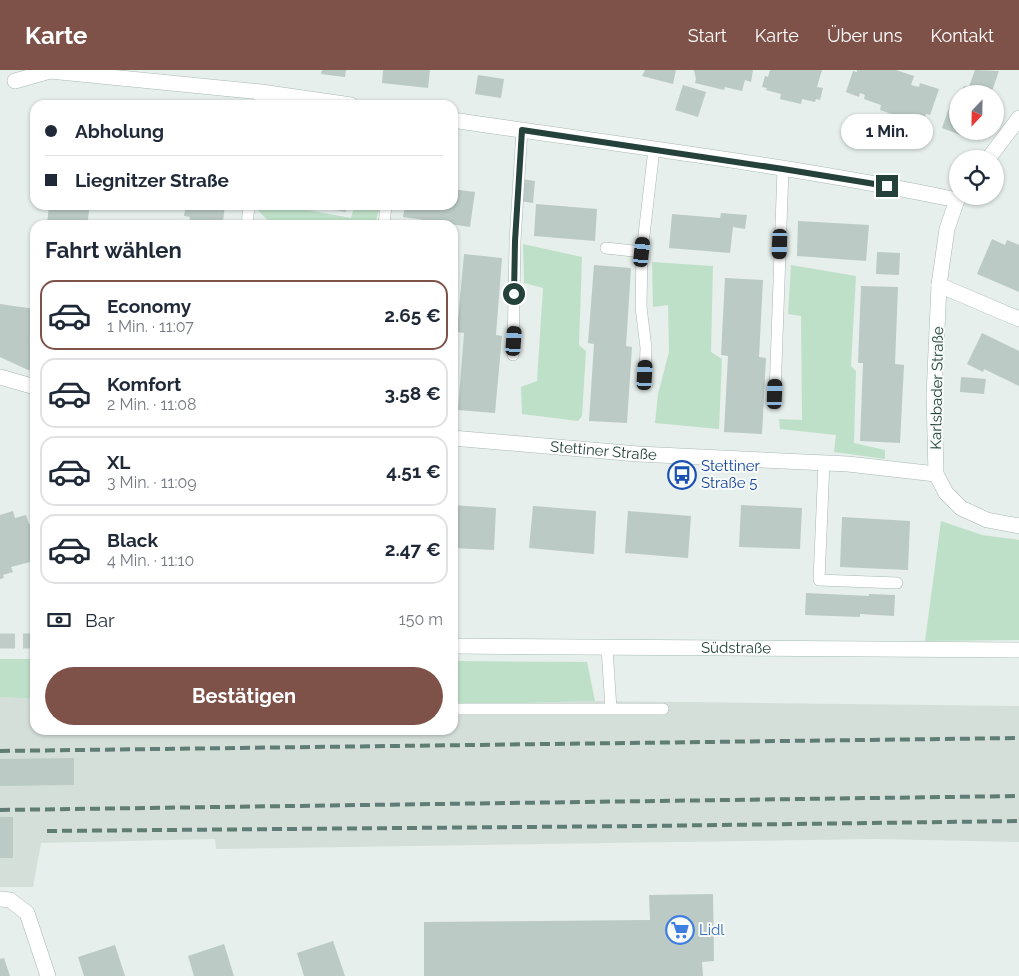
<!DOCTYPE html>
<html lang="de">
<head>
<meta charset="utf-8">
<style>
  :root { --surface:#fff; --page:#f6f6f7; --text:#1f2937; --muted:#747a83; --line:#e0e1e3; --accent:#7f5249 }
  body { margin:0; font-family:Raleway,sans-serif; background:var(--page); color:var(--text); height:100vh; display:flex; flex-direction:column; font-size:19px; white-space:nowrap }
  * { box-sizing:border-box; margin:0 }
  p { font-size:16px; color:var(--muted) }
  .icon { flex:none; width:28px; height:28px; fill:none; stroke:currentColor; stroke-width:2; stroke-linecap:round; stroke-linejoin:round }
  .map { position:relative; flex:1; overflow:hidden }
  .side { position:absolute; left:30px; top:150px; width:428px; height:515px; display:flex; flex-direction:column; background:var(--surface); border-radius:15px; box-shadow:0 1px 4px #0004 }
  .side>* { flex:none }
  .banner { position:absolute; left:30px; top:30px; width:428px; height:110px; border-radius:15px; box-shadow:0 1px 4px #0004; display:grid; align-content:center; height:110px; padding:0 15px; background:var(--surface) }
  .needle { width:32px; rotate:202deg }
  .fabs { position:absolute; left:949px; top:15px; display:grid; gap:10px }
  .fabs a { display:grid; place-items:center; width:55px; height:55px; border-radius:50%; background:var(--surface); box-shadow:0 1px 4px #0004; font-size:25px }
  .end { position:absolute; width:22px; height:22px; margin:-11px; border:6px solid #24423a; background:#fff; box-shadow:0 0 0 2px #fff }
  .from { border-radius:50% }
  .bubble { position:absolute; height:35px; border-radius:18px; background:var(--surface); box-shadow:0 1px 4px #0004; font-size:16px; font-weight:700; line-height:35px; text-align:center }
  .car { position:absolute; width:15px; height:30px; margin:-15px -8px; border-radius:6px; box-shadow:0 0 4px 1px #0007; background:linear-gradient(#222 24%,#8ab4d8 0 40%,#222 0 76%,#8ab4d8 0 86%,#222 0) }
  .banner b { display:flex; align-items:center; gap:18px; height:48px; font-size:19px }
  .banner b+b { border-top:1px solid var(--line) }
  .banner i { width:12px; height:12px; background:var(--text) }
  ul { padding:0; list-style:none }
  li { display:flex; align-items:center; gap:15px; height:70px; margin:0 10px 8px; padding:0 5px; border:2px solid var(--line); border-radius:15px }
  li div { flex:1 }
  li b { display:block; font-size:19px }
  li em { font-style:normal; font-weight:700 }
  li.on { border-color:var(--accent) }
  li>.icon { width:45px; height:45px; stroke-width:1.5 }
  h2 { padding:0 15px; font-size:22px; line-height:60px }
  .pay { display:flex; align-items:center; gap:12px; height:55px; padding:0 15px; font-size:19px }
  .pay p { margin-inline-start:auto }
  .action { display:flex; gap:10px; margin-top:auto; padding:10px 15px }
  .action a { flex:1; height:58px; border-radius:30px; background:var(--accent); color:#fff; font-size:20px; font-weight:700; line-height:58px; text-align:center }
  header { display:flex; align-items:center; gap:30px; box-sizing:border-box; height:70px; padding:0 25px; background:var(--accent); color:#fff }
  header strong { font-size:24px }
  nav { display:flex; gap:28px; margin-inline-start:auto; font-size:18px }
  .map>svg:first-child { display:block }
  .built { fill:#d4dfda }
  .green { fill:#bfe0c8 }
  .building { fill:#bbcac4 }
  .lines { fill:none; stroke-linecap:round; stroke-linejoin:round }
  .secondary-tunnel { stroke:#bfccc8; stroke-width:15; stroke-dasharray:15 8; stroke-linecap:butt }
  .lane-casing { stroke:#a8b8b2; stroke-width:12 }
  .street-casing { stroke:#a8b8b2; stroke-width:16 }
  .secondary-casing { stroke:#a4bbb3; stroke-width:16 }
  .lane { stroke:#fff; stroke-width:11 }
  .street { stroke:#fff; stroke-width:15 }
  .secondary { stroke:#fff; stroke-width:15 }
  .rail { stroke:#5f7d75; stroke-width:4; stroke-dasharray:10 5; stroke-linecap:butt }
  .route { stroke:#24423a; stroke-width:6 }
  .labels { text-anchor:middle; stroke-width:4; stroke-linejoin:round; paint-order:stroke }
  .street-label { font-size:15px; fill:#24423a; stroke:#f7fbf9 }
  .transit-label { font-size:15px; fill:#164399; stroke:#f7fbf9; text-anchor:start }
  .shop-label { font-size:15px; fill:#366cbe; stroke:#f7fbf9; text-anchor:start }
</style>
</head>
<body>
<header>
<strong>Karte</strong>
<nav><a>Start</a><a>Karte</a><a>Über uns</a><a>Kontakt</a></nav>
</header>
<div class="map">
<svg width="1019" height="906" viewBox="0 0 1019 906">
  <rect width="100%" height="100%" fill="#e6efeb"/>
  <path class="built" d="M 0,627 L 35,629 L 35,660 L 452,660 L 453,635 L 595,631 L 1019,636 L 1019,772 L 875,769 L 216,779 L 215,769 L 41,773 L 33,817 L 0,817 Z"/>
  <path class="green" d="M 257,135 L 280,135 L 351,148 L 355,135 L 380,135 L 375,155 L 272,155 L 257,139 Z
    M 523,174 L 582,187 L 579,275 L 586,281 L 582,346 L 578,351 L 522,344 L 521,317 L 537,311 L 543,218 L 524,213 Z
    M 652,192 L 713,196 L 711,282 L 722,289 L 719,359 L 655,353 L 658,324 L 669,282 L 668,235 L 653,237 Z
    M 791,195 L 856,206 L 851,296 L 856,301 L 854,373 L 885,380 L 885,389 L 834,382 L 836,365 L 780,359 L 779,349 L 802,350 L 801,246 L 788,244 Z
    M 941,451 L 982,465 L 1019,470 L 1019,570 L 925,571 Z
    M 0,589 L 35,589 L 35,629 L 0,627 Z
    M 452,591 L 587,592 L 595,631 L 453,635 Z"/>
  <path class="building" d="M 322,0 L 346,0 L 345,7 L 321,4 Z
    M 383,0 L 430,0 L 428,18 L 382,13 Z
    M 645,0 L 676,0 L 673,14 L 642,6 Z
    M 694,0 L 753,0 L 751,12 L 745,10 L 742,21 L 725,17 L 724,20 L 695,13 L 696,9 Z
    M 770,0 L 822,0 L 817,17 L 823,18 L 820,30 L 816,29 L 815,32 L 802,29 L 801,34 L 780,29 L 781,24 L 766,20 L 767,18 L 762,17 L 765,6 L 768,7 Z
    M 857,0 L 896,0 L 914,6 L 911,15 L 919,17 L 920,13 L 939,19 L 930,45 L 926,44 L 920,60 L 905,54 L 908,48 L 903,47 L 903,48 L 880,40 L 881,35 L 864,29 L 865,25 L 860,23 L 859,27 L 846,22 L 853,1 L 857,2 Z
    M 975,0 L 999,1 L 991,24 L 986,22 L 985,24 L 961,24 L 964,16 L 969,17 Z
    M 478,5 L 504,9 L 501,28 L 475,24 Z
    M 683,15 L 706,22 L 698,47 L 675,40 Z
    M 950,35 L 958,38 L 958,61 L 965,61 L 963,66 L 942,58 Z
    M 522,109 L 535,111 L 533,133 L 520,131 Z
    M 452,119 L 475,122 L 470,157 L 403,147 L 405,135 L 452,135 Z
    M 536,134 L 597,139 L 595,171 L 534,166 Z
    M 49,135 L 90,135 L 87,155 L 47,155 Z
    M 186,135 L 225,135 L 223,151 L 229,151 L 229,155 L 189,155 L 190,147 L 184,146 Z
    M 309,135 L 347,135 L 346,142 Z
    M 721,143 L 747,145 L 745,159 L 733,157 L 730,183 L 669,178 L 672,144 L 720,148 Z
    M 798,151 L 869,155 L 866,191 L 797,186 Z
    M 992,169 L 1005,175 L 1007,170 L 1019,175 L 1019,222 L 977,204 Z
    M 877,182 L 900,183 L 899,205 L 876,204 Z
    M 464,184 L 502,188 L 496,265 L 502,266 L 495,343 L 458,340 L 464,263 L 457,262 Z
    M 594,195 L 631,198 L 626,276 L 632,277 L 627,353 L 589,351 L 594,274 L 588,273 Z
    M 725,208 L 763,210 L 759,287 L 766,288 L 762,364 L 724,362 L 728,286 L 721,285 Z
    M 861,216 L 898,217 L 895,294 L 904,295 L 900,373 L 860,371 L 863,293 L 858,293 Z
    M 0,234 L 35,239 L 35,300 L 28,300 L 0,287 Z
    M 982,263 L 1019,281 L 1019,316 L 984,299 L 983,302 L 967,294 Z
    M 961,307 L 986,309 L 984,324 L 960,322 Z
    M 452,435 L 496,438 L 494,480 L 452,478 Z
    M 741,435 L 802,438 L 800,479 L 739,477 Z
    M 533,436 L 596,441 L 594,484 L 529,478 Z
    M 13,441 L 15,448 L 26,445 L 29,454 L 35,453 L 35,509 L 30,492 L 11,497 L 13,502 L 3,505 L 4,508 L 0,509 L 0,445 Z
    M 628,441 L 691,446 L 688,488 L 625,483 Z
    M 842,447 L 910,451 L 908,500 L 840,497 Z
    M 806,523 L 869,526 L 869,524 L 895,525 L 894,546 L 860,544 L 860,547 L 805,545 Z
    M 74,688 L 74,715 L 0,716 L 0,689 Z
    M 0,747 L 13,747 L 13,788 L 0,788 Z
    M 713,824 L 714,891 L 702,892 L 703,906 L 424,906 L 424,852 L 650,850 L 649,825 Z
    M 333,871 L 345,906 L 304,906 L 297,883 Z
    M 224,874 L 234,906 L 194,906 L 188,886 Z
    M 115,875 L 125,906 L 84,906 L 78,887 Z
    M 4,888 L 10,906 L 0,906 L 0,889 Z"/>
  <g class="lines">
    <path class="secondary-tunnel" d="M 0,571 L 35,571"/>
    <defs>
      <path id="lane" d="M 259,35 L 261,22
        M 247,155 L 249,135
        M 384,155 L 386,135
        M 606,178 L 642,182
        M 513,285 L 515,171 L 522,60
        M 645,305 L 646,278 L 641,237 L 642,182 L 654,79
        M 775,324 L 783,99
        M 824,393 L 819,510 L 897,513
        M 607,578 L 611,639
        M 452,639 L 663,639"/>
      <g id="street">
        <path d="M 15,11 L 50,1 L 261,22 L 351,35"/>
        <path d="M 452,50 C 621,75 790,95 957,130"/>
        <path d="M 988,89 L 1019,48"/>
        <path d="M 960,126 L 957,130 L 947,159 L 939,215 L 934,325 L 936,404 L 946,423 L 961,438 L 987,450 L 1019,456"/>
        <path d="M 939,215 L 1019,249"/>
        <path d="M 0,307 L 35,317"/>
        <path id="s1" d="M 452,368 L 638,384 L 848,394 L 936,404"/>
        <path d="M 0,829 L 10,830 L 27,843 L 48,906"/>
      </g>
      <g id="secondary">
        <path id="s2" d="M 452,576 L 1019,580"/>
      </g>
    </defs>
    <use href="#lane" class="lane-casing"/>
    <use href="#street" class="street-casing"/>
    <use href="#secondary" class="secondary-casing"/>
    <use href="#lane" class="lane"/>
    <use href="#street" class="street"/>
    <use href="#secondary" class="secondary"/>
    <path class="rail" d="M 0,681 L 1019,668
      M 0,740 L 1019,726
      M 47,761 L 645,756 L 1019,751"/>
  </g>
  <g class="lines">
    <path class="route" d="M 514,224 L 515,171 L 522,60 L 783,99 L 887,116"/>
  </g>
  <defs>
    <symbol id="bus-ring" viewBox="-11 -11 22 22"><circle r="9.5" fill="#f7fbf9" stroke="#1a4fb4" stroke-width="1.5"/><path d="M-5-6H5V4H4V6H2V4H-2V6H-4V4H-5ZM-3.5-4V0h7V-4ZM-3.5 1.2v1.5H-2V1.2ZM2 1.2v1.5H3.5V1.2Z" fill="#1a4fb4"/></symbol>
    <symbol id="supermarket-ring" viewBox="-11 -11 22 22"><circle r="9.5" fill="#f7fbf9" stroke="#3f7fe0" stroke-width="1.5"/><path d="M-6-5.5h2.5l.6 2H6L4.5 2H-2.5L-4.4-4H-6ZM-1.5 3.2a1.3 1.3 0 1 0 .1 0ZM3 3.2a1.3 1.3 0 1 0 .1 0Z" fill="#3f7fe0"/></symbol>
  </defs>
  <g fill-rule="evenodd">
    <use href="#bus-ring" x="666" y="389" width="32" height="32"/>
    <use href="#supermarket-ring" x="664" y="844" width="32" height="32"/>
  </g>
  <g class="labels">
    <g class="street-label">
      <text transform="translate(937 318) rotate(-89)" y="5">Karlsbader Straße</text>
      <text dy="5" stroke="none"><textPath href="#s1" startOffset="152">Stettiner Straße</textPath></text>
      <text dy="5" stroke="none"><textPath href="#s2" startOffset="284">Südstraße</textPath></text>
    </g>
    <g class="transit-label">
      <text x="701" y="401">Stettiner<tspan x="701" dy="17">Straße 5</tspan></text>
    </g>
    <g class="shop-label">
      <text x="699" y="865">Lidl</text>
    </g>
  </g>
</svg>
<div class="fabs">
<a><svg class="needle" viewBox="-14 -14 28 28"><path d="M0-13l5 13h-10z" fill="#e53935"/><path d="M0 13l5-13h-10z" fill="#747a83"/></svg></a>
<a><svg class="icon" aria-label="locate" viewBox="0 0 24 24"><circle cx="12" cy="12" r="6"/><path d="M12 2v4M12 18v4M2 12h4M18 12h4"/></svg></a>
</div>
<i class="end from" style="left:514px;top:224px"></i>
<i class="end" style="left:887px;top:116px"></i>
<div class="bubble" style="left:841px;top:44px;width:92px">1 Min.</div>
<i class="car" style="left:780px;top:174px;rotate:182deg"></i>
<i class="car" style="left:642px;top:182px;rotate:6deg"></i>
<i class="car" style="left:514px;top:271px;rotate:4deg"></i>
<i class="car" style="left:645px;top:305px;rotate:3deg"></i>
<i class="car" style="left:775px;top:324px;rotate:2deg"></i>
<div class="banner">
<b><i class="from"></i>Abholung</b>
<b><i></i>Liegnitzer Straße</b>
</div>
<section class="side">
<h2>Fahrt wählen</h2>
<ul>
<li class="on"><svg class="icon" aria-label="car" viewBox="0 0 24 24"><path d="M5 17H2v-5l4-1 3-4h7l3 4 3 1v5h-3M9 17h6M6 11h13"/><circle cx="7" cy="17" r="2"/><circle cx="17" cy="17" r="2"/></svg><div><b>Economy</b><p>1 Min. · 11:07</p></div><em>2.65 €</em></li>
<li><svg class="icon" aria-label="car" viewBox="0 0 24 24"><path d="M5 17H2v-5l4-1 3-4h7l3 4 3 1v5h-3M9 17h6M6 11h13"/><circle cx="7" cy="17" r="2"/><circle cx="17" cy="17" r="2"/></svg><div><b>Komfort</b><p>2 Min. · 11:08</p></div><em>3.58 €</em></li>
<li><svg class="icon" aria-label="car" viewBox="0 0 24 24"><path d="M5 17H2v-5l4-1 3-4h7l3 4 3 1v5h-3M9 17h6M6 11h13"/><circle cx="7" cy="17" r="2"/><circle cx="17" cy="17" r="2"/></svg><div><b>XL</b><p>3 Min. · 11:09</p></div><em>4.51 €</em></li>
<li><svg class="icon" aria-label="car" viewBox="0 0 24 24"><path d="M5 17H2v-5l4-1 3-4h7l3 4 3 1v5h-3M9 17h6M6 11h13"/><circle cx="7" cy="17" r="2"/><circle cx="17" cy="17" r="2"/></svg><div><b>Black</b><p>4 Min. · 11:10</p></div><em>2.47 €</em></li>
</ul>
<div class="pay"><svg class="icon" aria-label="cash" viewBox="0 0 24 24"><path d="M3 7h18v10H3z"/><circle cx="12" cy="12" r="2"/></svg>Bar<p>150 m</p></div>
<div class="action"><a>Bestätigen</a></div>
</section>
</div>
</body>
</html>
